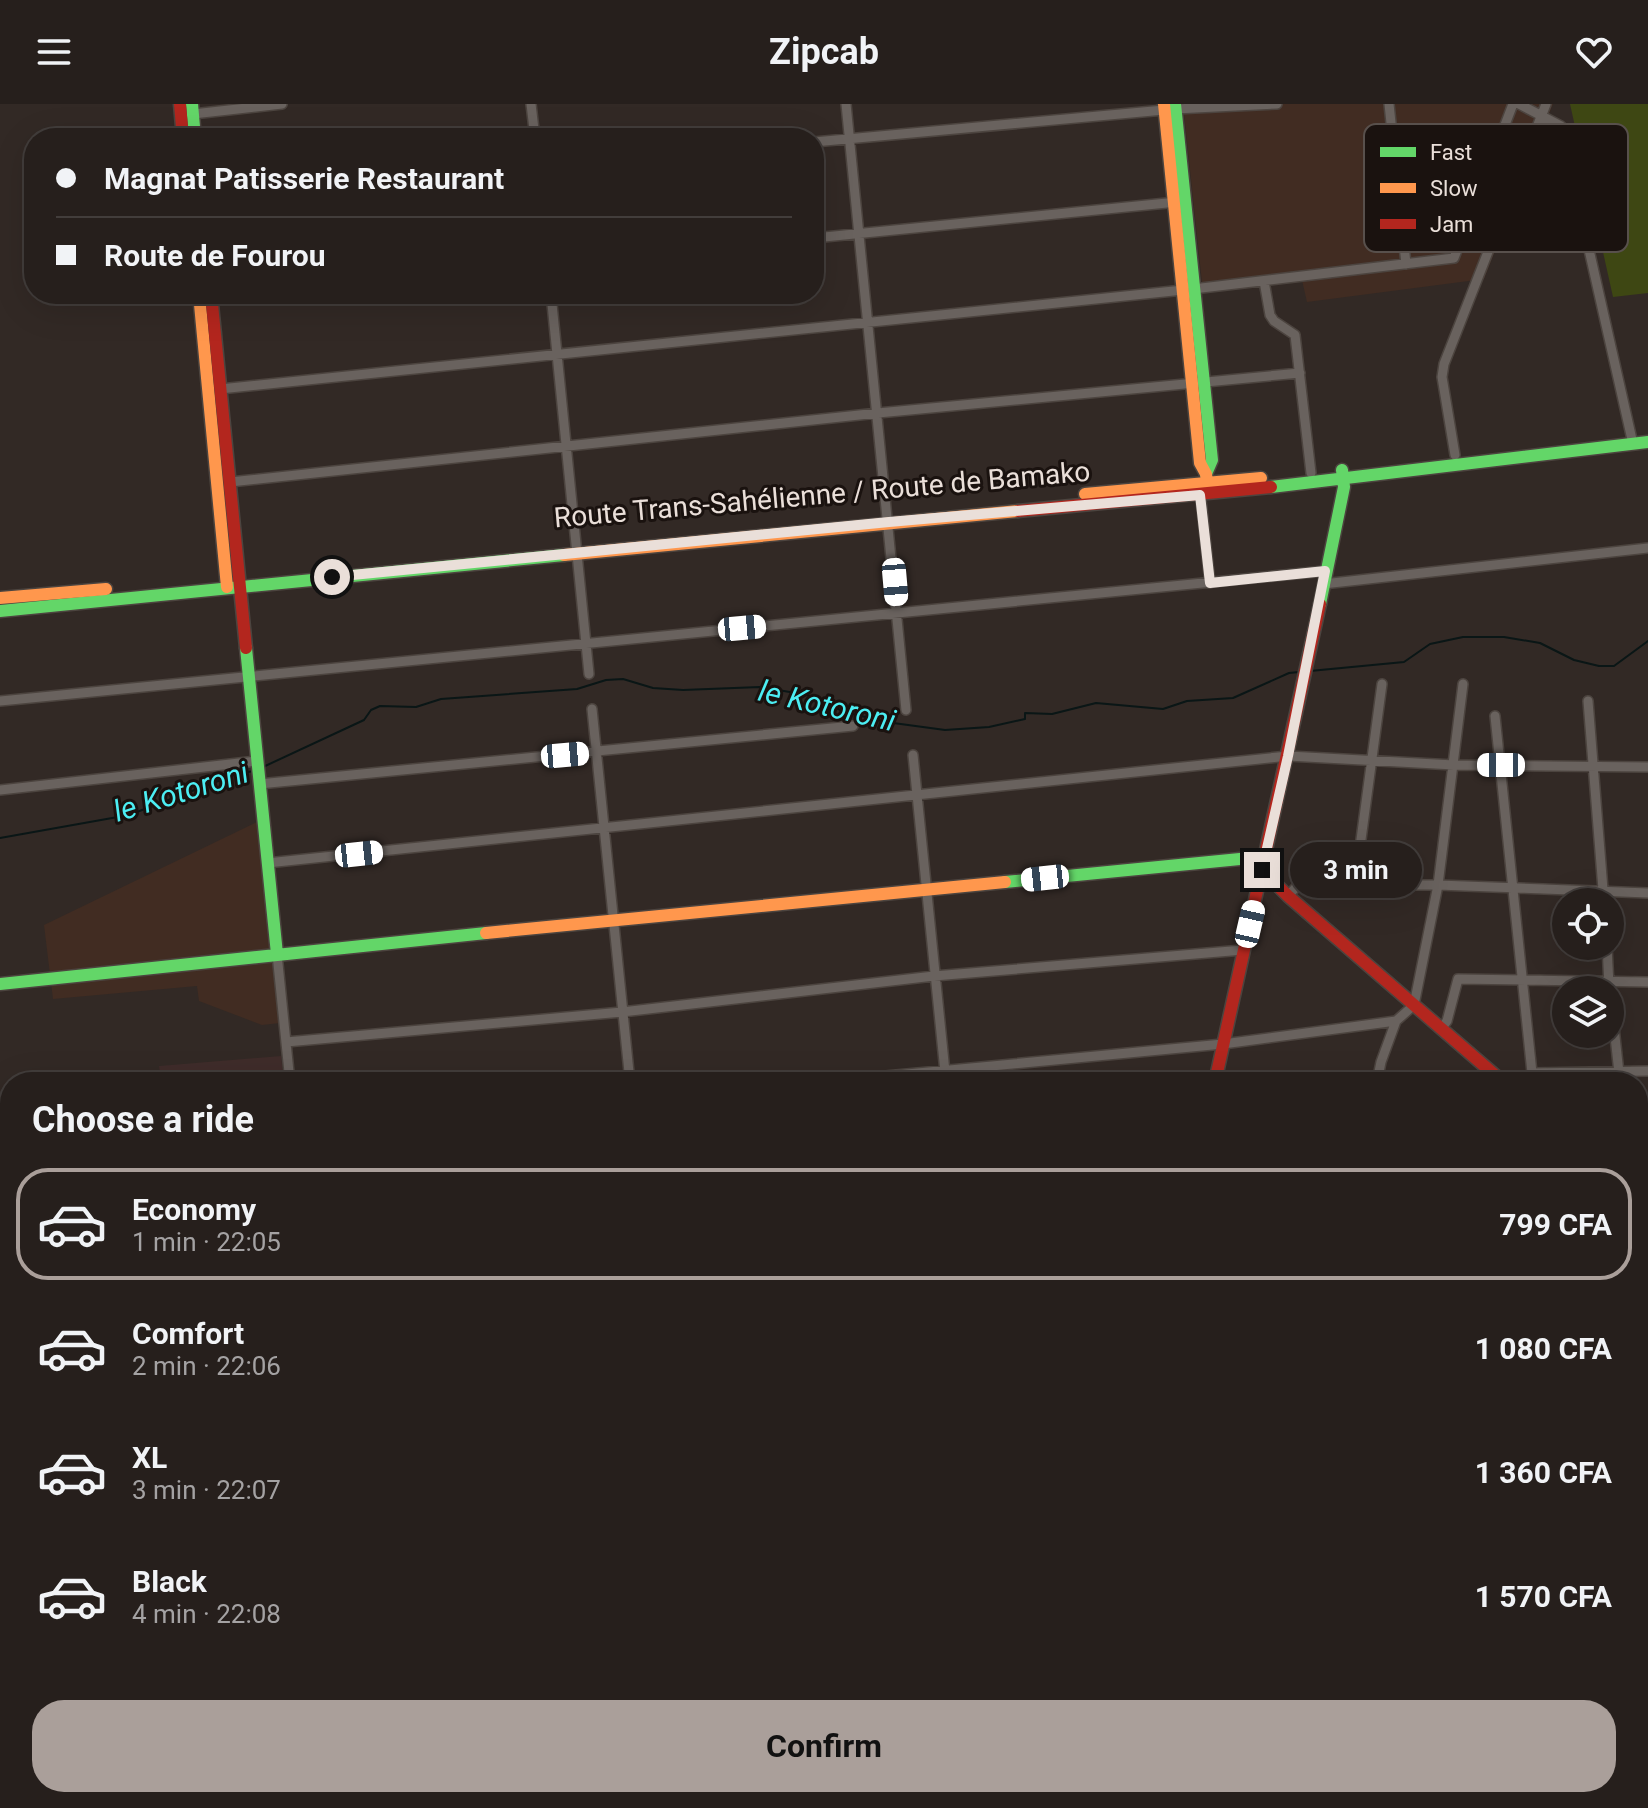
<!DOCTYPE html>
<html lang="en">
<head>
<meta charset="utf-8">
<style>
  :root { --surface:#261f1c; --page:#2e2725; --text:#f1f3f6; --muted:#a4a2a3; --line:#423d3b; --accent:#aa9f9a }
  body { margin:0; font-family:Roboto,sans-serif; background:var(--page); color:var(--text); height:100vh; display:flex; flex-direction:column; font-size:30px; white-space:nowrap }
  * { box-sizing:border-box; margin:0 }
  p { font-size:26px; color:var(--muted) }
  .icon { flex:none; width:44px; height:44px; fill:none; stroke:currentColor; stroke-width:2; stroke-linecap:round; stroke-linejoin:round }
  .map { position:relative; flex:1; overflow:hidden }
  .details { position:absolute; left:0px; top:968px; width:1648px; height:736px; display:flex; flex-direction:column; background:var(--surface); border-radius:32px 32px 0 0; box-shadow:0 8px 32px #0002,0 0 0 2px var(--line) }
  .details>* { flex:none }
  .banner { position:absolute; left:24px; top:24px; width:800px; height:176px; border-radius:32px; box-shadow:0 8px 32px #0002,0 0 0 2px var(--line); display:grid; align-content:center; height:176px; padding:0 32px; background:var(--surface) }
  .tools { position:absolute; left:1552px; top:784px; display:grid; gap:16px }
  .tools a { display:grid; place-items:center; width:72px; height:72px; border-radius:50%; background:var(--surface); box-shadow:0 8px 32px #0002,0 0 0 2px var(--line); font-size:40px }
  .end { position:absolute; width:36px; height:36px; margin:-18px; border:10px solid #eadfd9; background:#111; box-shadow:0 0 0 4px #111 }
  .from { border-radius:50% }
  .bubble { position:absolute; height:56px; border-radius:28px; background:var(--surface); box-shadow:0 8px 32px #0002,0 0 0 2px var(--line); font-size:26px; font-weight:700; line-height:56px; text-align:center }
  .car { position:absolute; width:24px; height:48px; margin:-24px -12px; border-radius:10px; box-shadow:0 0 6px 2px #0007; background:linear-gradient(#fff 24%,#345 0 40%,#fff 0 76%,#345 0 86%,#fff 0) }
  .banner b { display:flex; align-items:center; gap:28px; height:76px; font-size:30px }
  .banner b+b { border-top:2px solid var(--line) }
  .banner i { width:20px; height:20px; background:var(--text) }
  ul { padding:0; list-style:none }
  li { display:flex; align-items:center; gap:24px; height:112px; margin:0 16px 12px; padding:0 16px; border:4px solid transparent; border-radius:32px }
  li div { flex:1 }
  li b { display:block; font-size:30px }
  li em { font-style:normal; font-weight:700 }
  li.current { border-color:var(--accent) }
  li>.icon { width:72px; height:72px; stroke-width:1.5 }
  h2 { padding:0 32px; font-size:36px; line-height:96px }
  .cta { display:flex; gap:16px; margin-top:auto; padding:16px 32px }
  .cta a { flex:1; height:92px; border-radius:32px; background:var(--accent); color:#111; font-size:32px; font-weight:700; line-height:92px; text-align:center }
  header { display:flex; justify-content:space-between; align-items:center; height:104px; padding:0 32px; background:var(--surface); font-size:36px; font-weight:700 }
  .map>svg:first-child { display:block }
  .built { fill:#412c22 }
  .education { fill:#3a3122 }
  .medical { fill:#3f2c2a }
  .green { fill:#3e4713 }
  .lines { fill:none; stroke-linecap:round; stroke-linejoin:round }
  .stream { stroke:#0a1616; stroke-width:2 }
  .street-casing { stroke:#4c443f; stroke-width:12 }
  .fast-casing { stroke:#4c443f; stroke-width:15 }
  .slow-casing { stroke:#4c443f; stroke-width:15 }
  .jam-casing { stroke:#4c443f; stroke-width:15 }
  .street { stroke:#69625e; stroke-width:9 }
  .fast { stroke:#63d668; stroke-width:12 }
  .slow { stroke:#ff974d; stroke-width:12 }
  .jam { stroke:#b3261e; stroke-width:12 }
  .route { stroke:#eadfd9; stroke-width:10 }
  .labels { text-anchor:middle; stroke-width:6; stroke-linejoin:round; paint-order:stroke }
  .street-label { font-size:28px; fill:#eadfd9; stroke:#1a120f }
  .water-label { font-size:30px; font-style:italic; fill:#4ceef3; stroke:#1a120f }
  .key { fill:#1a120f; stroke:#58504c; stroke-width:2 }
  .key-label { font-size:22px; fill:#eadfd9 }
</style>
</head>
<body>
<header><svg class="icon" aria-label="menu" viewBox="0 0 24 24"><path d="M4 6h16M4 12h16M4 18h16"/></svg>Zipcab<svg class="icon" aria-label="heart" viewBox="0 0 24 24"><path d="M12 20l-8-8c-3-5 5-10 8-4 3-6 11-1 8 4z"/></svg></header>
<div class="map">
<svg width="1648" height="1704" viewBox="0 0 1648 1704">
  <rect width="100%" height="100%" fill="#322925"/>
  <path class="built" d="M 1183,0 L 1553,0 L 1484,175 L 1307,198 L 1302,176 L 1203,188 Z
    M 259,717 L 280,919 L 262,921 L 199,897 L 197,882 L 53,895 L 44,821 Z"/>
  <path class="education" d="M 1638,1148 L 1648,1240 L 1648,1533 L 1638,1535 Z
    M 10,1347 L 10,1645 L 6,1645 L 0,1634 L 0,1348 Z"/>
  <path class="medical" d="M 281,952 L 284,978 L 161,978 L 159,962 Z"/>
  <path class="green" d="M 1570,0 L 1648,0 L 1648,189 L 1613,193 Z"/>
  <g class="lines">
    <path class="stream" d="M 1310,567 L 1404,558 L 1430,540 L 1463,533 L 1504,533 L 1540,539 L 1574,556 L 1599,562 L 1614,562 L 1648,537
      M 263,663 L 364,616 L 371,606 L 380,602 L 416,603 L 441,595 L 577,585 L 606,576 L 623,575 L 653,584 L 683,586 L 760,583 L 807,591 L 845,608 L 886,618 L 945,626 L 989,623 L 1025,615 L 1025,609 L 1052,610 L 1096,599 L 1163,605 L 1187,597 L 1233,594 L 1289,569 L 1299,568
      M 0,734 L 129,711 L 234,671 L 253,667"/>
    <defs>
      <path id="street" d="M 531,0 L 535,34
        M 846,0 L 906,606
        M 1389,0 L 1406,160
        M 1519,0 L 1561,22 L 1633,340
        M 193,10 L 282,0
        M 814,38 L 1175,5 L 1277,0
        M 814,134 L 1177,98
        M 1462,134 L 1490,144
        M 1264,177 L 1270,211 L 1274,217 L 1295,231 L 1311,369
        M 551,190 L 589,570
        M 211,194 L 249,190
        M 220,285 L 1193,185 L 1454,154 L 1513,0
        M 1455,351 L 1442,273 L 1444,260 L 1546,0
        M 230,378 L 878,309 L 1300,269
        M 1200,387 L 1210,479
        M 1323,480 L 1648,444
        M 0,597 L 1325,467
        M 1588,597 L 1604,798
        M 592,605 L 630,978
        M 1495,612 L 1532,969
        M 913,651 L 946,978
        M 259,680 L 853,622
        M 0,686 L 257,657
        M 267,759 L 1288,652 L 1454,661 L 1648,663
        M 1355,780 L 1382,580
        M 1288,792 L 1298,781 L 1438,781 L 1648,789
        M 1607,842 L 1609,882
        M 277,850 L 290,978
        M 1610,887 L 1620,978
        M 1441,925 L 1447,917 L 1458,875 L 1648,878
        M 286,938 L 622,908 L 934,872 L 1243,846
        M 822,978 L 1223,940 L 1396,917 L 1414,901 L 1438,781 L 1463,580
        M 1377,978 L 1381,958 L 1396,917
        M 1522,978 L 1532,969 L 1648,967
        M 0,1062 L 10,1061
        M 0,1150 L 10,1149
        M 0,1336 L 10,1335
        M 1638,1542 L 1648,1541
        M 1638,1621 L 1648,1620
        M 282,1694 L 283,1704
        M 362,1694 L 363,1704
        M 527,1694 L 528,1704
        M 700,1694 L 701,1704
        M 764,1694 L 765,1704
        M 975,1694 L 976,1704
        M 1132,1694 L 1132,1704
        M 1196,1694 L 1197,1704
        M 1308,1694 L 1309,1704
        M 1384,1694 L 1385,1704
        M 1460,1694 L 1461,1704
        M 1536,1694 L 1537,1704
        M 835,1704 L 936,1694
        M 1546,1704 L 1648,1698"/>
      <path id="fast" d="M 192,0 L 195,34
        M 1175,0 L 1212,356 L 1206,370
        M 1271,383 L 1648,338
        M 1320,500 L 1344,383 L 1342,366
        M 0,507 L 564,451
        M 246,544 L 277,850
        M 1005,778 L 1250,754 L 1264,756
        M 0,880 L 486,829
        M 1057,1704 L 1059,1694"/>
      <path id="slow" d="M 1164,0 L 1200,359 L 1206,370 L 1208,385
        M 199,190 L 227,483
        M 1085,390 L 1261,374
        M 564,451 L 1018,407
        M 0,494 L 106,485
        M 486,829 L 1005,778"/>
      <path id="jam" d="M 180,0 L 183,34
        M 211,190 L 246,544
        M 1018,407 L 1271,383
        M 1262,766 L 1288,792 L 1503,978
        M 1215,978 L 1320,500
        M 1638,1080 L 1648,1086"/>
    </defs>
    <use href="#street" class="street-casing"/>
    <use href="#fast" class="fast-casing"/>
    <use href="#slow" class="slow-casing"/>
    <use href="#jam" class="jam-casing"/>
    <use href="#street" class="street"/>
    <use href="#fast" class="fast"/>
    <use href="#slow" class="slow"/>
    <use href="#jam" class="jam"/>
  </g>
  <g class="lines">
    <path class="route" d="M 332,473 L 889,418 L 1200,391 L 1210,479 L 1325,467 L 1288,652 L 1262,766"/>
  </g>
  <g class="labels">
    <g class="street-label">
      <text transform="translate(822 390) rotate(-5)" y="10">Route Trans-Sahélienne / Route de Bamako</text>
    </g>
    <g class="water-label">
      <text transform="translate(827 602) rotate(13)" y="10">le Kotoroni</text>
      <text transform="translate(181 688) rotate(-17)" y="10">le Kotoroni</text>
    </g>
  </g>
  <rect x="1364" y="20" width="264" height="128" rx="12" class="key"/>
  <rect x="1380" y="43" width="36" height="10" fill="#63d668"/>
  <rect x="1380" y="79" width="36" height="10" fill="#ff974d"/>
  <rect x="1380" y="115" width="36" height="10" fill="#b3261e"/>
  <g class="key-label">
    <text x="1430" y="56">Fast</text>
    <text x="1430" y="92">Slow</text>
    <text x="1430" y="128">Jam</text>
  </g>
</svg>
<div class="tools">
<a><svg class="icon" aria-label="locate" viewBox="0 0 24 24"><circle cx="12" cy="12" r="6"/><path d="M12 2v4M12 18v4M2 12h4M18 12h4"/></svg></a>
<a><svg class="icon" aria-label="layers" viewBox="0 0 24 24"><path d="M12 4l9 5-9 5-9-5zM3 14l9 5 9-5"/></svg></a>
</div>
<i class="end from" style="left:332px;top:473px"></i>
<i class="end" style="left:1262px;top:766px"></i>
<div class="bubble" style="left:1290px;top:738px;width:132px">3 min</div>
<i class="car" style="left:895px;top:478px;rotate:175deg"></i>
<i class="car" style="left:742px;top:524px;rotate:85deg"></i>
<i class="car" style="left:565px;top:651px;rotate:85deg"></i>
<i class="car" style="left:1501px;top:661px;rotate:270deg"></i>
<i class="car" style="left:359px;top:750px;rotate:84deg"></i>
<i class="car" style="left:1045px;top:774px;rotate:264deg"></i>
<i class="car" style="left:1250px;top:820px;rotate:13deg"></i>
<div class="banner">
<b><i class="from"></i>Magnat Patisserie Restaurant</b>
<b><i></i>Route de Fourou</b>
</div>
<section class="details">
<h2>Choose a ride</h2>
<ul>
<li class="current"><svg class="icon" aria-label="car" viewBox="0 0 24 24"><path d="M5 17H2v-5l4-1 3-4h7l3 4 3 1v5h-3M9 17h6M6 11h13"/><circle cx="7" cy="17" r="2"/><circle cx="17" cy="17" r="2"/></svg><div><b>Economy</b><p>1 min · 22:05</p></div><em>799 CFA</em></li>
<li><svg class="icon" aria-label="car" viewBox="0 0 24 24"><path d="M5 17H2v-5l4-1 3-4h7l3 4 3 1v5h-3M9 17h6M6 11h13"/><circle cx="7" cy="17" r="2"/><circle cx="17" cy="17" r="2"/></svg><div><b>Comfort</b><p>2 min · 22:06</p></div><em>1 080 CFA</em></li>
<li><svg class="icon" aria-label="car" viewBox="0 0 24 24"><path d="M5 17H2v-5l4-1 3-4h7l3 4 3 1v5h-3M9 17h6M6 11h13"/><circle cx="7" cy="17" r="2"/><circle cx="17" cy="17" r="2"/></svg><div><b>XL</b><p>3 min · 22:07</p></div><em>1 360 CFA</em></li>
<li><svg class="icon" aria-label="car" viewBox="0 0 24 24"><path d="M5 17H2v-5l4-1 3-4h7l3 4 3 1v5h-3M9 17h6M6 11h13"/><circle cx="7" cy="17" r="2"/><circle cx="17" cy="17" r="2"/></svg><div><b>Black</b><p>4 min · 22:08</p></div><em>1 570 CFA</em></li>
</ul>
<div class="cta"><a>Confirm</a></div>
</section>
</div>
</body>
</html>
